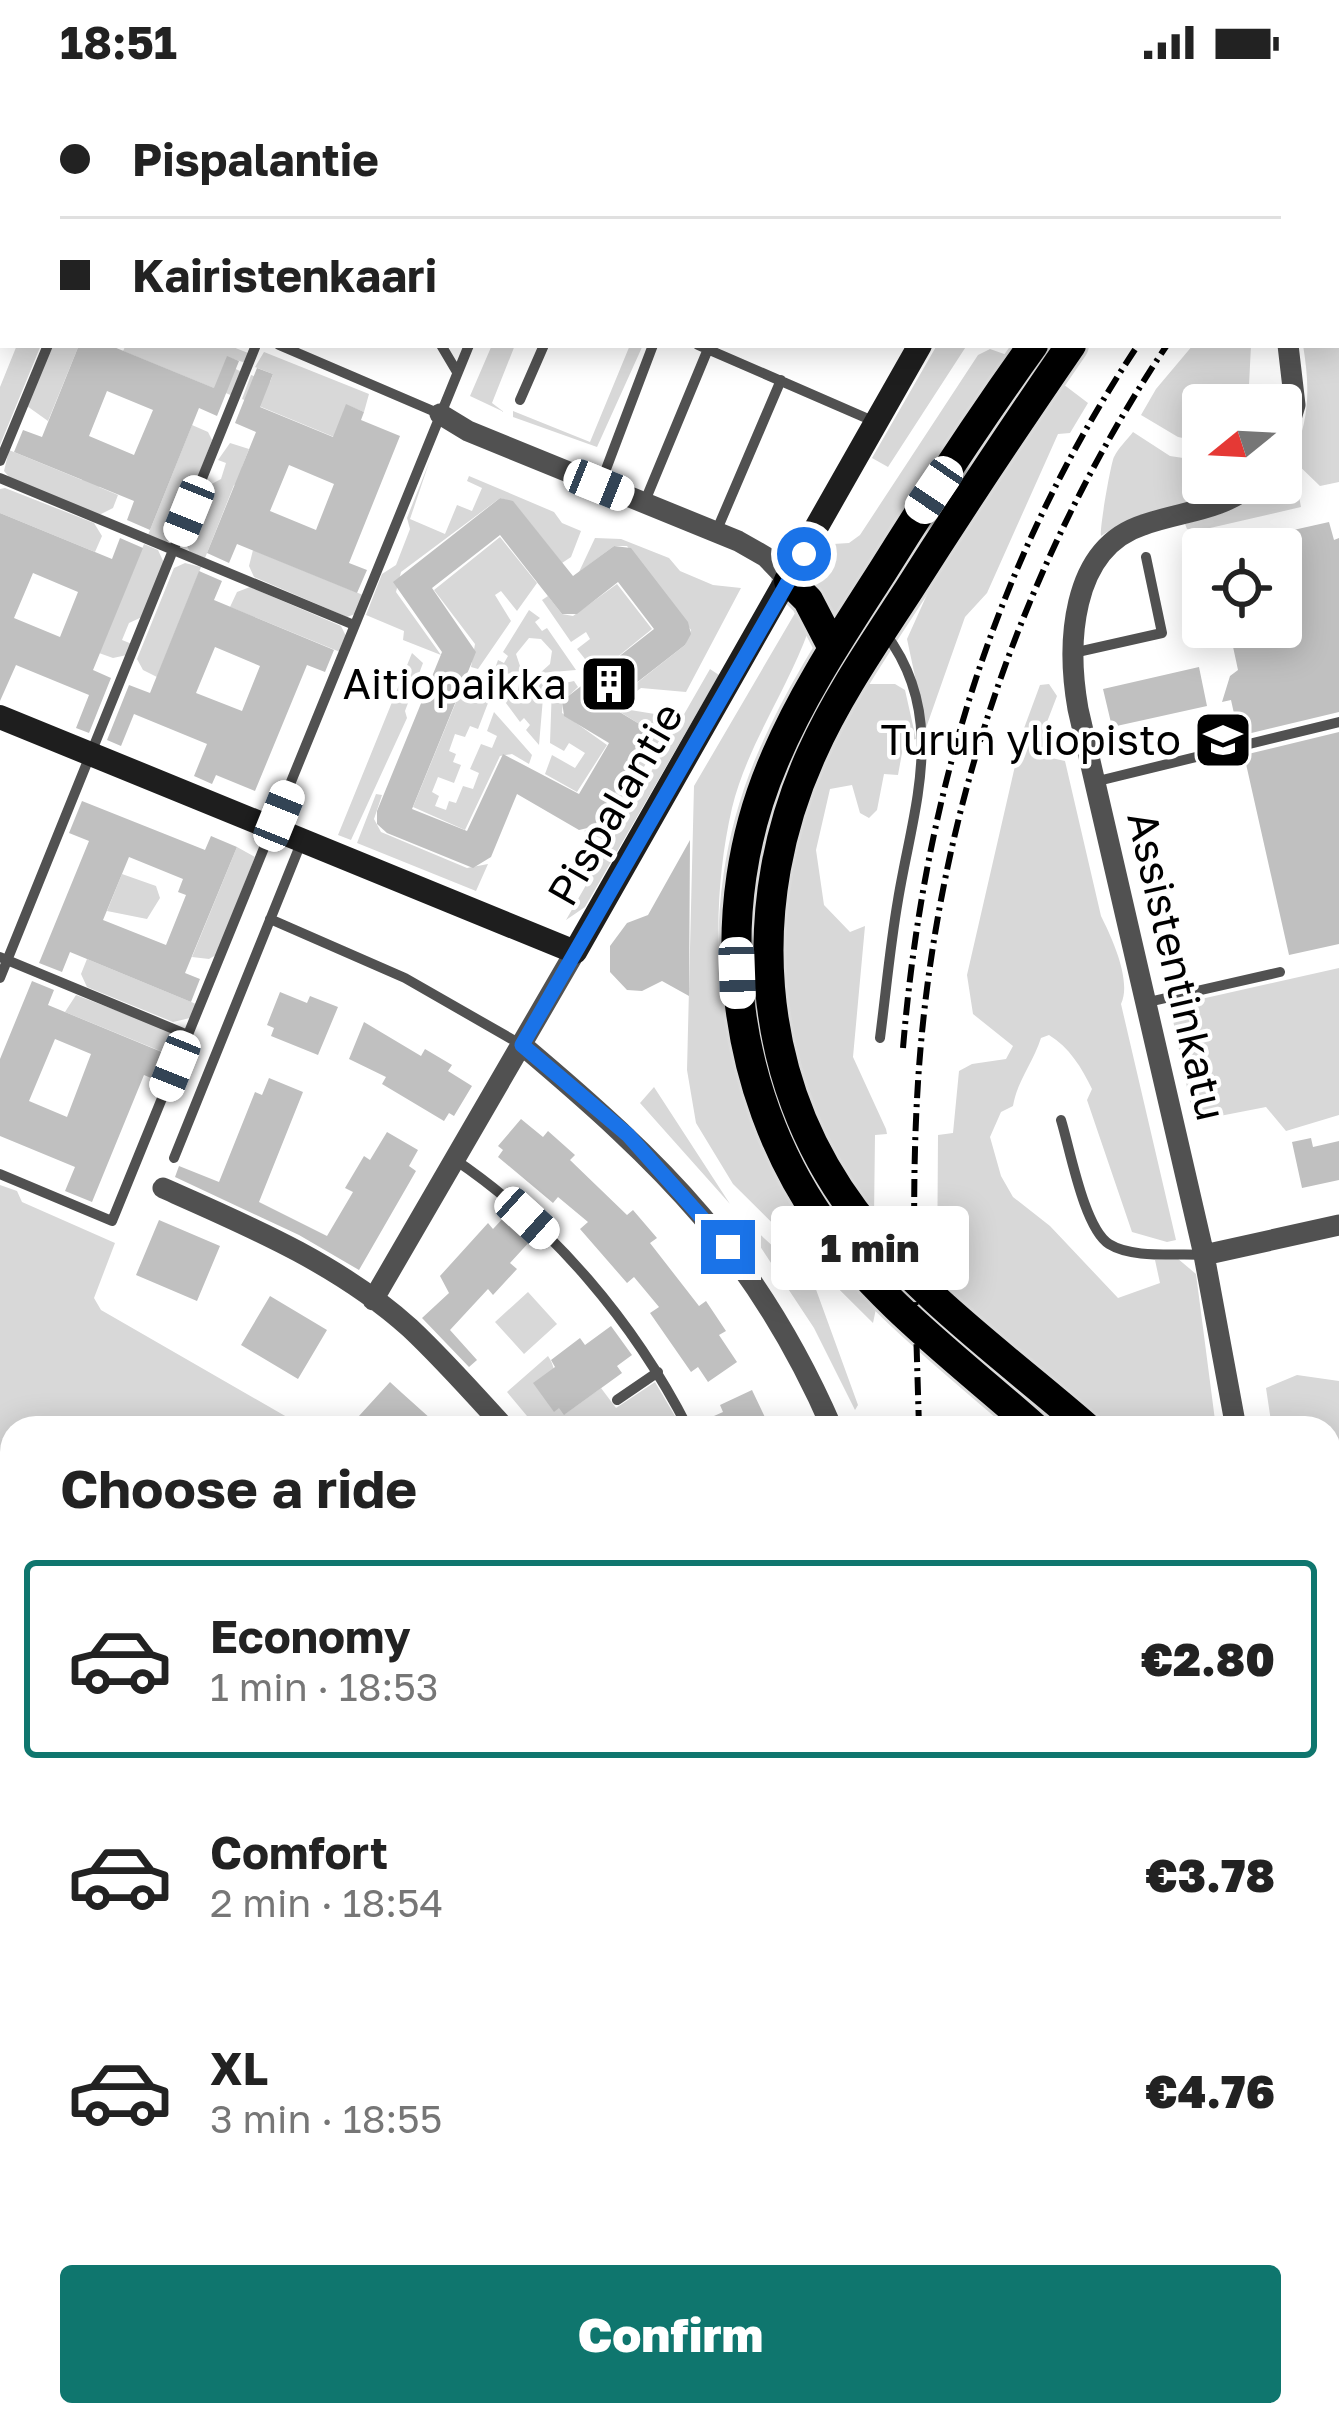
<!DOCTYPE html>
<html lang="en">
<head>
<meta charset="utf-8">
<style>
  :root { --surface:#fff; --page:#f2f2f2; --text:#222; --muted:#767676; --line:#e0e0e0; --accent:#0f766e }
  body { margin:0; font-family:"Golos Text",sans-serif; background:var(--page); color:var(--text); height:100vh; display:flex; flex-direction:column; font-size:45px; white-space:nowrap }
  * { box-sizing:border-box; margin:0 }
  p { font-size:39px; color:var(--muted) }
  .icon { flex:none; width:66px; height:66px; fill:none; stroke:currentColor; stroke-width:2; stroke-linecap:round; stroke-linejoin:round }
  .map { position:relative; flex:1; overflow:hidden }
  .drawer { position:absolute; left:0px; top:1332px; width:1341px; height:1011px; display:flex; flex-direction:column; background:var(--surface); border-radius:36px 36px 0 0; box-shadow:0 6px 30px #0003 }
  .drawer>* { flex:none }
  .banner { position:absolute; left:0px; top:0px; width:1341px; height:264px; box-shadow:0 6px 30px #0003; display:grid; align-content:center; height:264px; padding:0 60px; background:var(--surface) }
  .needle { width:78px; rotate:252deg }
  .tools { position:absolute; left:1182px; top:300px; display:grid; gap:24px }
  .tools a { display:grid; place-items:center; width:120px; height:120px; border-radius:12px; background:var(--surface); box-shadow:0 6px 30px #0003; font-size:60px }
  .end { position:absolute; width:54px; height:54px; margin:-27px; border:15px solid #1a73e8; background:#fff; box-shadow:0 0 0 6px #fff }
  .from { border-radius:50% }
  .bubble { position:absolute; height:84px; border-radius:12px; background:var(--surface); box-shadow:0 6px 30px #0003; font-size:39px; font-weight:800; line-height:84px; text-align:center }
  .car { position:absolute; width:36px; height:72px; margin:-36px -18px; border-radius:15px; box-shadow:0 0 9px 3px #0007; background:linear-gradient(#fff 24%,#345 0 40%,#fff 0 76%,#345 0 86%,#fff 0) }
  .banner b { display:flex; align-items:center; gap:42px; height:114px; font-size:45px }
  .banner b+b { border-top:3px solid var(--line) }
  .banner i { width:30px; height:30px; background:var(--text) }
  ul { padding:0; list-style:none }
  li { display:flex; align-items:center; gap:36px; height:198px; margin:0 24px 18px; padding:0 36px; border:6px solid transparent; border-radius:12px }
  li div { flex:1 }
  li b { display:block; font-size:45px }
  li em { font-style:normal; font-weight:800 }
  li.active { border-color:var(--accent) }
  li>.icon { width:108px; height:108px; stroke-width:1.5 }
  h2 { padding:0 60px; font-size:54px; line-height:144px }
  .action { display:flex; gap:24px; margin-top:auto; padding:24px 60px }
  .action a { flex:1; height:138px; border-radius:12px; background:var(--accent); color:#fff; font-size:48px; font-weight:800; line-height:138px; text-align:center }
  .status { display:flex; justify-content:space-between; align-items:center; height:84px; padding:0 60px; background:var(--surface); direction:ltr }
  .status svg { height:33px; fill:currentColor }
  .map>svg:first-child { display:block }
  .green { fill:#d8d8d8 }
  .water { fill:#9f9f9f }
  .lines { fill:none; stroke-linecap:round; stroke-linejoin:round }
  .stream { stroke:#9f9f9f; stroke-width:6 }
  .building { fill:#c0c0c0; fill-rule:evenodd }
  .primary-casing { stroke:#dbdbdb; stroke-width:36 }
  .lane { stroke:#515151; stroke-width:10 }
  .street { stroke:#515151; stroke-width:21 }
  .secondary { stroke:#1e1e1e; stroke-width:24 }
  .primary { stroke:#000; stroke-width:30 }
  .rail { stroke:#000; stroke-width:6; stroke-dasharray:18 6 3 6; stroke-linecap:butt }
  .route { stroke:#1a73e8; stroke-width:15 }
  .labels { text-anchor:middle; stroke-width:9; stroke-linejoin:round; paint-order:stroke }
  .poi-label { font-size:42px; fill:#000; stroke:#fff; text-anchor:end }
  .street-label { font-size:42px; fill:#000; stroke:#fff }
</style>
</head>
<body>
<div class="status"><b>18:51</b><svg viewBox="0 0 49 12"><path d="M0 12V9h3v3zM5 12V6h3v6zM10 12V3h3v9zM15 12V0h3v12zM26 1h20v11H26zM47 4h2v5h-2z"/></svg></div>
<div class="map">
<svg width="1339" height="2342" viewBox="0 0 1339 2342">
  <rect width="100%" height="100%" fill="#fff"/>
  <path class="green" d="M 1339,253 L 1339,398 L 1320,402 L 1292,375 C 1310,334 1310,304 1303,261 L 1338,261 Z
    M 17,261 L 41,261 L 0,361 L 0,303 Z
    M 52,261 L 79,261 L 48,337 L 27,322 Z
    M 126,261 L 228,261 L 248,269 L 246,279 L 227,273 L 225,280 L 242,288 L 233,312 L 123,267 Z
    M 492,261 L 515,261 L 492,319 L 504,328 L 470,312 Z
    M 630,261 L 643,261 L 597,363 L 513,333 L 513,327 L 590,358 Z
    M 937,261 L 967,261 L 888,383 L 872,374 Z
    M 1193,261 L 1251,261 L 1248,321 L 1203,321 L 1203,358 L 1178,353 L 1141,331 L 1156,305 Z
    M 990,265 L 1007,271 L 835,539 L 809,503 L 833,460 L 849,459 L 860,451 L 978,271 Z
    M 264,268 L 369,310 L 364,328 L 347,321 L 343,328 L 351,360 L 242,315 L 251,291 L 270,298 L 273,290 L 255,283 Z
    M 1063,300 L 1088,319 L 1070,349 L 1058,350 L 987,509 L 965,533 L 926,644 L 907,555 L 943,475 Z
    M 192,341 L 208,348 L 212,356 L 175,454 L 166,458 L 148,451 Z
    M 1133,348 L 1170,372 L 1203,377 L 1203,399 L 1238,399 C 1197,428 1143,423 1101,452 C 1099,447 1111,378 1114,373 C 1118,364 1127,356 1133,348 Z
    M 230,359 L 249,365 L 242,383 L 259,391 L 234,401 L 205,474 L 190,468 L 185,458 L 206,403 L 221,395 L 226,379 L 218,376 Z
    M 9,366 L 82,396 L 89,379 L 106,386 L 99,403 L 118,411 L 113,424 L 99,431 L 10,394 L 4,387 Z
    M 430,376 L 410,435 L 445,450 L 457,421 L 472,427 L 482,404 L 467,397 L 469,392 L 554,428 L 562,439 L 581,447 L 571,473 L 562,479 L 513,418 L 500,414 L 401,488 L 396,508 L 441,571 L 403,556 L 404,547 L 366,531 L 382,490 L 396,481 L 410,445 L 407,434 Z
    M 1281,388 L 1297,402 L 1301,423 L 1197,447 L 1187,445 L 1185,440 L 1225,428 L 1268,399 L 1281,399 Z
    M 5,404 L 94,439 L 102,452 L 95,468 L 0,429 L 0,405 Z
    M 500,453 L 537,499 L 517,527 L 501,507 L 495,511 L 511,537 L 478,585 L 471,583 L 475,560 L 434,506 Z
    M 595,454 L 621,455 L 669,474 L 680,487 L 713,501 L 741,504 L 686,608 L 641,604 L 628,614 L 619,613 L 685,561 L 691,546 L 627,462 L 614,462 L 579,488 Z
    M 144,460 L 158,466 L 164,479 L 142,533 L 129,539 L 122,556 L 132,560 L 127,571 L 113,574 L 99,569 Z
    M 253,466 L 363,511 L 355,530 L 347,533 L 254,493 L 249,482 Z
    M 185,479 L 201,483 L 157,593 L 143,586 L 137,575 L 174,484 Z
    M 617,500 L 652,545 L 600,587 L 593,585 L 577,565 L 590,555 L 586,548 L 571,558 L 542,516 L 548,512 L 562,530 L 573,532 Z
    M 250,503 L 341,542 L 346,552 L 340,568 L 230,523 L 237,508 Z
    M 798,524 L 808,548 C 786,608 747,662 732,724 C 700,863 724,1030 810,1145 C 830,1171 855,1195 877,1220 L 873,1239 L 733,1100 L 696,1039 L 687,986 L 694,702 Z
    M 529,526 L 540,534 L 535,538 L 542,547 L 547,544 L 576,586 L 540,589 L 550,580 L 552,567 L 541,555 L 529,554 L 516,570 L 521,585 L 530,589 L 493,590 L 498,576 L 504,579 L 508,572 L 503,568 Z
    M 412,569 L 423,579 L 405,627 L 407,634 L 351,756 L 338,751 Z
    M 710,585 L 719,591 L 585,823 L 566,836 Z
    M 465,596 L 488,619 L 478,645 L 470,642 L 465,653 L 455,650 L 449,667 L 456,670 L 453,678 L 461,681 L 454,699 L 438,693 L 432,708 L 439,712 L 435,722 L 446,726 L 449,717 L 456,719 L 463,702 L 473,705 L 479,689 L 470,685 L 481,660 L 492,664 L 497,652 L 487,647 L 494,628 L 532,671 L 529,680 L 512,670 L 500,672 L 465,746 L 413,723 Z
    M 574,597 L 578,603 L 563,617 L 562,629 L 607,661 L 577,708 L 545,690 L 552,671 L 575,684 L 585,669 L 569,659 L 564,667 L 550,659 L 552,602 Z
    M 541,599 L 544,602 L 539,661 L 526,646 L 530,641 L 524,634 L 520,638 L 494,603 L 510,601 L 511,607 L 518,606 L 519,600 Z
    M 864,600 L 895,600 L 905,606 L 916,655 L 904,658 L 898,691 L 884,690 L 877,726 L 869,734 L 860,729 L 852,701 L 830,705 L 816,766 L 824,821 L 850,848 L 865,842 L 853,973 L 886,1045 L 887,1050 L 875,1051 L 874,1133 C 790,1013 756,856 807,715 C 822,676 844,638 864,600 Z
    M 1049,600 L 1057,612 L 1042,651 L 1047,673 L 1065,677 L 1101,832 C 1112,854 1132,897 1121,920 L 1176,1156 L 1167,1158 L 1132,1148 L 1087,1016 L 1092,1005 C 1082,984 1069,963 1049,951 L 1041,954 C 1033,979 1017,997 1013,1022 L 1001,1028 L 990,1053 L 1001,1092 L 1013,1113 L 1050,1142 L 1118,1214 L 1160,1199 L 1155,1176 L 1177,1174 L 1196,1190 L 1216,1344 L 1115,1344 L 1065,1310 L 937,1198 L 938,1051 L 953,1049 L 959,987 L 972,980 L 1006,975 L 1013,962 L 973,930 L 967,891 L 1023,647 L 1040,601 Z
    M 612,623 L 673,633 L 602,755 L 584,747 L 596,742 L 646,656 L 641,641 Z
    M 376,710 L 382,711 L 374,735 L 381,748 L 467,784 L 488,780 L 476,807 L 357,759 Z
    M 237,763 L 255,773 L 216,871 L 209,875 L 192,873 Z
    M 122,790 L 156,802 L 160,814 L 147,835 L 107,827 Z
    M 87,875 L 196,920 L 190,934 L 173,938 L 87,903 L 81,890 Z
    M 1339,884 L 1339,1031 L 1286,1047 L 1266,1023 L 1194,1037 L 1170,922 Z
    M 76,911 L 173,948 L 178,961 L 175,973 L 65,928 Z
    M 654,1003 L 730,1120 L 640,1019 Z
    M 0,1101 L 17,1107 L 22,1118 L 115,1159 L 94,1214 L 101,1226 L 306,1344 L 12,1344 L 12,1484 L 0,1487 Z
    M 740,1132 L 814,1200 L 858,1321 L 855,1326 L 814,1244 Z
    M 528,1208 L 557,1240 L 524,1270 L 495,1238 Z
    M 548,1272 C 561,1290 551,1314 565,1330 L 601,1304 L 616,1324 L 655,1298 L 682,1344 L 537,1344 L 507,1308 Z
    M 1297,1291 L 1339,1297 L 1339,1526 L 1329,1517 L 1329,1344 L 1272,1344 L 1266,1304 Z
    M 0,1636 L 12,1644 L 12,1989 L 0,1983 Z"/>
  <path class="water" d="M 12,1484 L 12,1665 L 0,1661 L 0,1487 Z
    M 1329,1905 L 1339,1907 L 1339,2136 L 1329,2136 Z"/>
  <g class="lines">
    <path class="stream" d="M 0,1880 L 12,1886"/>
  </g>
  <path class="building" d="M 79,261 L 109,261 L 214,304 L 227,272 L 239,277 L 217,332 L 199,324 L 150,446 L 127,436 L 134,417 L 14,368 L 23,346 L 42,353 ZM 107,307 L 153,326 L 134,371 L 89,352 Z
    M 257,284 L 273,290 L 260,323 L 333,353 L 346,320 L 364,328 L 361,336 L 400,352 L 349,479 L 367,486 L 357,509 L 237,460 L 229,479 L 207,469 L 256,348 L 235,339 ZM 289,381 L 334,400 L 316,446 L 270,427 Z
    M 500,414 L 513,417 L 573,492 L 614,462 L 631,464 L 688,538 L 691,550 L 685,561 L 608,621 L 641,641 L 646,656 L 596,742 L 579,746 L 517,710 L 491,773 L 473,784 L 387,749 L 377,740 L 377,727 L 442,568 L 393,498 ZM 500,451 L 562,530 L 577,530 L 618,498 L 654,545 L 562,617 L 564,632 L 609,659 L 579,710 L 503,670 L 467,747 L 412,725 L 476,568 L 432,504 Z
    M 0,429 L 112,475 L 120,454 L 143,464 L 93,586 L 111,594 L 89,649 L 76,644 L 89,611 L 16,581 L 0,617 ZM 33,489 L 78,508 L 60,553 L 14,534 Z
    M 1329,438 L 1334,456 L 1339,454 L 1339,628 L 1239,652 L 1231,616 L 1222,618 L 1230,592 L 1238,586 L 1232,558 L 1218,561 L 1214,543 L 1281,543 L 1281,465 L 1241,465 L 1240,458 Z
    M 199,487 L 222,497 L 214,516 L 334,566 L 325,588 L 307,581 L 255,707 L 216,691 L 212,700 L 194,692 L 207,660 L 134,630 L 121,662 L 107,656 L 129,601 L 150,609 ZM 215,563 L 260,582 L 242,627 L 196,609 Z
    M 1199,583 L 1207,622 L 1112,643 L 1103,605 Z
    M 1339,648 L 1339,860 L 1289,871 L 1244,671 Z
    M 82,717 L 205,766 L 211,752 L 237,763 L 185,889 L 200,895 L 191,918 L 70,868 L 62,888 L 39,879 L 89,757 L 69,749 ZM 129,773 L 183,795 L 178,808 L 186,811 L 166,861 L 103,836 Z
    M 690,756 L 689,912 L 662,897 L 642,907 L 627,906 L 610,888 L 610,862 L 627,839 L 648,831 Z
    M 32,897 L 54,906 L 48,921 L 169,971 L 158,997 L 144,991 L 92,1118 L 65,1107 L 75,1083 L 0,1052 L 0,975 ZM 55,955 L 91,970 L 67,1033 L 29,1017 Z
    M 280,908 L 307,919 L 310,912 L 338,923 L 318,971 L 271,952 L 274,944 L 267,941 Z
    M 364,938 L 421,972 L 425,965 L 452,981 L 448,987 L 472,1002 L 454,1032 L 449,1029 L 444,1037 L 382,1000 L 386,993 L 349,975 Z
    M 269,994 L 303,1008 L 259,1118 L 327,1152 L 353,1108 L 345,1104 L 364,1072 L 370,1076 L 387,1048 L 418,1066 L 409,1082 L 416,1087 L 359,1186 L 299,1151 L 175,1093 L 179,1082 L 219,1098 L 255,1008 L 262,1011 Z
    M 521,1035 L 543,1053 L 548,1047 L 575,1071 L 570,1076 L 627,1131 L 633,1126 L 657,1154 L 650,1159 L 699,1222 L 706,1217 L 726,1247 L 719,1251 L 737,1278 L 708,1298 L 698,1283 L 691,1288 L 650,1229 L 659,1223 L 634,1193 L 627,1199 L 580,1145 L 588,1138 L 558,1113 L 553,1119 L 498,1073 L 503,1066 L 498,1062 Z
    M 1311,1054 L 1313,1063 L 1339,1057 L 1339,1096 L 1302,1104 L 1292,1058 Z
    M 506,1131 L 532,1155 L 510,1179 L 517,1185 L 493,1211 L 488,1205 L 450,1246 L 477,1276 L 469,1283 L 422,1234 L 449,1209 L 440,1192 L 488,1139 L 493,1145 Z
    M 159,1136 L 220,1162 L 197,1217 L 136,1191 Z
    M 270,1212 L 327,1246 L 298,1295 L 241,1261 Z
    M 611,1242 L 632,1271 L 617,1282 L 622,1289 L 564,1331 L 559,1324 L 554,1328 L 533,1299 L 555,1283 L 551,1276 L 580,1254 L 585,1261 Z
    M 390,1298 L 402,1309 L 441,1344 L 348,1344 Z
    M 752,1306 L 770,1344 L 720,1344 L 714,1332 L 723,1328 L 720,1321 Z"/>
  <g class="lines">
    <defs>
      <path id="primary" d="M 1237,3 L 1240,0
        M 1290,3 L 1293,0
        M 1033,261 C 980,335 930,411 882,488 C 843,549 802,610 774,677 C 710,825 729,1003 821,1136 C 877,1217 962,1279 1035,1344
        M 1071,261 C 1016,341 962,422 910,504 C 875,558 838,611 812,669 C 744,818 754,993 854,1127 C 917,1211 1009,1276 1087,1344
        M 789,497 L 808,516 L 833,564
        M 1329,1558 L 1339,1567
        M 1329,1606 L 1339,1614"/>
    </defs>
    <use href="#primary" class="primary-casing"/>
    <path class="lane" d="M 707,0 L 714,3
      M 509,3 L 514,0
      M 528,3 L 530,0
      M 279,261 L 440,330
      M 441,261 L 457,288
      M 698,261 L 873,337
      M 520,316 L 544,261
      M 0,377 L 48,261
      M 0,394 L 354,541
      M 600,401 L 653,261
      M 645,417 L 708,265
      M 716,448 L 781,296
      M 1073,569 L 1162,549 L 1146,473
      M 1094,698 L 1339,638
      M 270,835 L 405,894 L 522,961
      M 0,873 L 188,951
      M 0,894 L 256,261
      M 1144,919 L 1280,888
      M 880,954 C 886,908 890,862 898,816 C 913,724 949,633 885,549
      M 1061,1036 C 1070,1065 1084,1144 1109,1160 C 1133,1175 1176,1169 1204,1171
      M 174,1074 L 301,759
      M 454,1075 C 553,1142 634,1238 688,1344
      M 0,1090 L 112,1137 L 469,261
      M 617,1316 L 658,1288
      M 422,2331 L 437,2342"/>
    <path class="street" d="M 440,330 L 468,347 L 738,457 L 766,473 L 789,497
      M 1281,368 L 1295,321 L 1288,261
      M 522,961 C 663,1080 757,1171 832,1344
      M 163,1104 C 249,1142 339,1180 410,1244 C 443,1275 474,1310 505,1344
      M 1204,1171 L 1339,1141
      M 373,1216 L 575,868
      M 1236,1344 L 1204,1171 L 1078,625 C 1067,563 1069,465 1143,441 C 1182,427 1221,427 1255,399
      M 0,2050 L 12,2056
      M 1064,2331 L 1103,2342
      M 203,2342 L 210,2331
      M 1286,2342 L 1290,2331"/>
    <path class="secondary" d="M 1069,3 L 1071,0
      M 0,633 L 575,868 L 920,261"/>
    <use href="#primary" class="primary"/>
    <path class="rail" d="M 1338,22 L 1339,21
      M 1338,49 L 1339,48
      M 903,964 C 924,710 996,474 1138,261
      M 919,1344 C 916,1235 911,1125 917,1015 C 931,748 1018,484 1167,261
      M 0,1995 L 12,2001
      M 517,2331 L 532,2342
      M 974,2331 L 976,2342"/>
  </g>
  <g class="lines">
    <path class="route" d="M 728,1163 L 628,1051 L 522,961 L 804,470"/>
  </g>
  <defs>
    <symbol id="building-square" viewBox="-11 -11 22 22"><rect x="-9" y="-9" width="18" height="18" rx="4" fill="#000" stroke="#fff"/><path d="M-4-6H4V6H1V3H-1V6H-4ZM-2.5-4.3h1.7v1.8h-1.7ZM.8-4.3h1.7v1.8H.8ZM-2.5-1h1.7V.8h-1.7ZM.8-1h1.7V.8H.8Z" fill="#fff"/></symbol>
    <symbol id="university-square" viewBox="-11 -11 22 22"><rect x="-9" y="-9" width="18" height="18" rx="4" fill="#000" stroke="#fff"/><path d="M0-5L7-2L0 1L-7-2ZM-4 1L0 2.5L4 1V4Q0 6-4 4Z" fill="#fff"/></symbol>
  </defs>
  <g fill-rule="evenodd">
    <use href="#building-square" x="576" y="567" width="66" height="66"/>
    <use href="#university-square" x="1190" y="623" width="66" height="66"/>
  </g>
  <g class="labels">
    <g class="poi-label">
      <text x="567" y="615">Aitiopaikka</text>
      <text x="1181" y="671">Turun yliopisto</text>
    </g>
    <g class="street-label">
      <text transform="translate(615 720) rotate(-60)" y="15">Pispalantie</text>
      <text transform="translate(1177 882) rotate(77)" y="15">Assistentinkatu</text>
    </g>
  </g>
</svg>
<div class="tools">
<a><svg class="needle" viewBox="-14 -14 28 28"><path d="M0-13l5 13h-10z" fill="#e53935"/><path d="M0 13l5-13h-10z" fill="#767676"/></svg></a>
<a><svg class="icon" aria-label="locate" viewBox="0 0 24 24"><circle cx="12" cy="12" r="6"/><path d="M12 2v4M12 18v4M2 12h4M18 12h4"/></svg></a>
</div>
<i class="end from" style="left:804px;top:470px"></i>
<i class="end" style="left:728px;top:1163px"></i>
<div class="bubble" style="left:771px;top:1122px;width:198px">1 min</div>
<i class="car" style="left:599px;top:401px;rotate:112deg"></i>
<i class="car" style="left:934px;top:406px;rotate:214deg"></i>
<i class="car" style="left:189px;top:427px;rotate:202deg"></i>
<i class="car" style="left:279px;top:732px;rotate:22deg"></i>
<i class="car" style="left:737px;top:889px;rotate:178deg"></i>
<i class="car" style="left:175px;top:982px;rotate:202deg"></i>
<i class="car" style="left:527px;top:1134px;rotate:132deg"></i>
<div class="banner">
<b><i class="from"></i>Pispalantie</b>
<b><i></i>Kairistenkaari</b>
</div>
<section class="drawer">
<h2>Choose a ride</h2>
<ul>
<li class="active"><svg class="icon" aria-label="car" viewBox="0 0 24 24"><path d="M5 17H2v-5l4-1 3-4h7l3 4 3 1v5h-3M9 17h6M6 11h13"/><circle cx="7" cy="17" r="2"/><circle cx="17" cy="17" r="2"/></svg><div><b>Economy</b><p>1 min · 18:53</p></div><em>€2.80</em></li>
<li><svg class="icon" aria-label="car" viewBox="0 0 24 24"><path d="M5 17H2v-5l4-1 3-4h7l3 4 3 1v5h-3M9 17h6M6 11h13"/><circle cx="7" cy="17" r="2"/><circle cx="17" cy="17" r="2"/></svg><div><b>Comfort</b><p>2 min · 18:54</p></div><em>€3.78</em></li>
<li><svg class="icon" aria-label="car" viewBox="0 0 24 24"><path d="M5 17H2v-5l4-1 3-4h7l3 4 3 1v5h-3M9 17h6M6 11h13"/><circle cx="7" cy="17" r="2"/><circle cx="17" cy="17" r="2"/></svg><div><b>XL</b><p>3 min · 18:55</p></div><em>€4.76</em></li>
</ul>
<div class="action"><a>Confirm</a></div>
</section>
</div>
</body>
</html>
